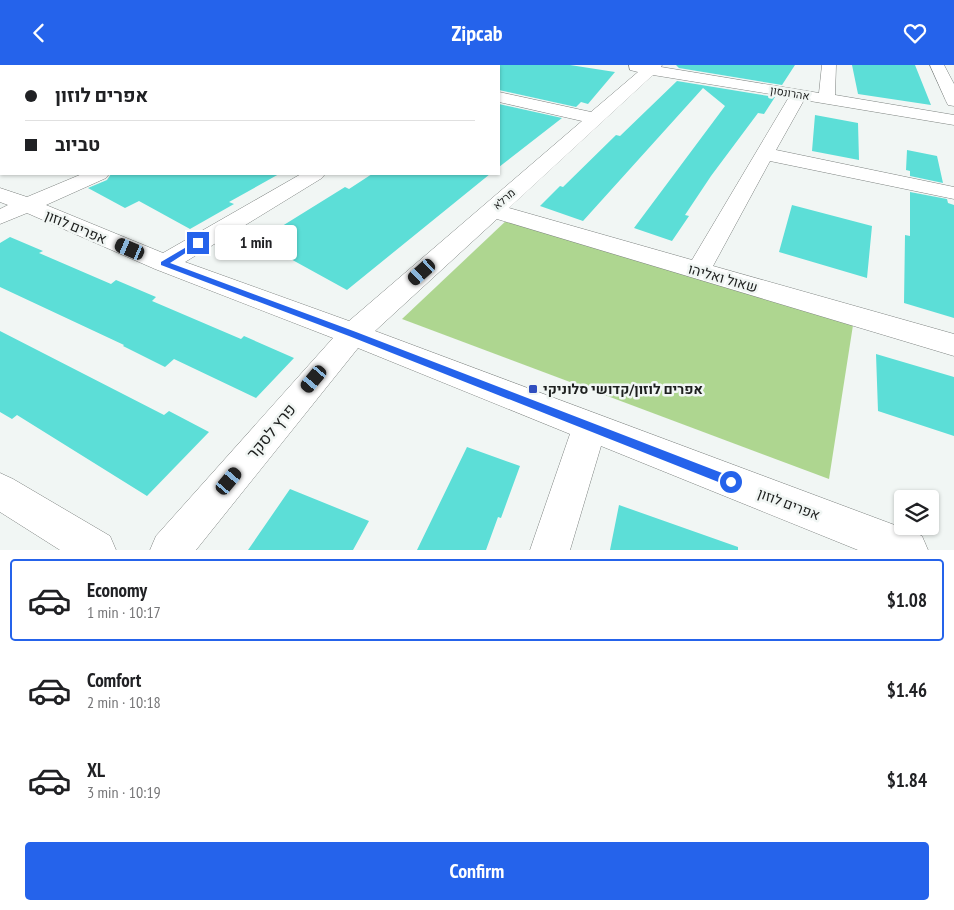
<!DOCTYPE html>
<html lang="en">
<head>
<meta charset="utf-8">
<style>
  :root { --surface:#fff; --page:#f6f6f6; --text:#202124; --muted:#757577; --line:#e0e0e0; --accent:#2563eb }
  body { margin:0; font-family:"PT Sans Narrow",Heebo,sans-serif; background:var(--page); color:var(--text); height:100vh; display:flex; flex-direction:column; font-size:19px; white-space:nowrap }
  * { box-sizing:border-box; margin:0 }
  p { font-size:16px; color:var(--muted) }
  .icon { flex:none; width:28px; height:28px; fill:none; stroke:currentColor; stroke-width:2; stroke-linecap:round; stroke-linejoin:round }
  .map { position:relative; height:485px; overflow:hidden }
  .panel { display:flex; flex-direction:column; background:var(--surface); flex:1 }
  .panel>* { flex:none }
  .guide { position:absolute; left:0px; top:0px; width:500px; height:110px; box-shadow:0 1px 4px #0004; display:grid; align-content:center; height:110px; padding:0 25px; background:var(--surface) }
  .controls { position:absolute; left:894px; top:425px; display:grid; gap:10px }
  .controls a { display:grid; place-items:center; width:45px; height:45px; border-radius:5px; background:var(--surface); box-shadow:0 1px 4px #0004; font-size:25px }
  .end { position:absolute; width:22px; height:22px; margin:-11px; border:6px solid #2563eb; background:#fff; box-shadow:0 0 0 2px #fff }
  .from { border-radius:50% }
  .bubble { position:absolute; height:35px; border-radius:5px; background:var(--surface); box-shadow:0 1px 4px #0004; font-size:16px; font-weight:600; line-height:35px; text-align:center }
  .car { position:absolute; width:15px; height:30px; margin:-15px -8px; border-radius:6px; box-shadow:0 0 4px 1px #0007; background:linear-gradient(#222 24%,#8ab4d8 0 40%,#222 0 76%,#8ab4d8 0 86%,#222 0) }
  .guide b { display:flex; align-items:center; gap:18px; height:48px; font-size:19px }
  .guide b+b { border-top:1px solid var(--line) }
  .guide i { width:12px; height:12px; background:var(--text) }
  ul { padding:9px 0 0; list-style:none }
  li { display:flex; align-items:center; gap:15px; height:82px; margin:0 10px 8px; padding:0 15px; border:2px solid transparent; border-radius:5px }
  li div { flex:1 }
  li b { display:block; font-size:19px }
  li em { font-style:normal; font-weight:600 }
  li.selected { border-color:var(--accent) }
  li>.icon { width:45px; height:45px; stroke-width:1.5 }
  .action { display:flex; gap:10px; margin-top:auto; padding:10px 25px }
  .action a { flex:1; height:58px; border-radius:5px; background:var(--accent); color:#fff; font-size:20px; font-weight:600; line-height:58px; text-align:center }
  header { display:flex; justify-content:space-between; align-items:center; height:65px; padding:0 25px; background:var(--accent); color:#fff; font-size:22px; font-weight:600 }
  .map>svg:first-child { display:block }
  .green { fill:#aed690 }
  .building { fill:#5cded7 }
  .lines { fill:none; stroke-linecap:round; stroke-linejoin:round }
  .minor-casing { stroke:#7e8381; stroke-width:1 }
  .minor { fill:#fff; fill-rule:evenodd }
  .route { fill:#2563eb }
  .poi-dot { fill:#304ebf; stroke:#f1f6f4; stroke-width:2 }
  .labels { text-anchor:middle; stroke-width:5; stroke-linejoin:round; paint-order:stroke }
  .far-street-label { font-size:11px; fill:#1d1f1e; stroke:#f1f6f4 }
  .street-label { font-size:14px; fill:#1d1f1e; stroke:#f1f6f4 }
  .poi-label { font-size:14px; font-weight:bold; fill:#1d1f1e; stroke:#f1f6f4; text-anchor:start }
  .near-street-label { font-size:16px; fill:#1d1f1e; stroke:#f1f6f4 }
</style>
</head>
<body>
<header><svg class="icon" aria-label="back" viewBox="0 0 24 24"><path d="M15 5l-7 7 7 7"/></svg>Zipcab<svg class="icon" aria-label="heart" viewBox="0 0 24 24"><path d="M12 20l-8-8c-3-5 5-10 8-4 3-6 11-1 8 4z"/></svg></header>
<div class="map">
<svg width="954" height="485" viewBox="0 0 954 485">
  <rect width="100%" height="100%" fill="#f1f6f4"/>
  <path class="green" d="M 508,154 L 853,260 L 829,414 L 402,254 Z"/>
  <path class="building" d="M 499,0 L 570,0 L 615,7 L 588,39 L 581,37 L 576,42 L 499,25 Z
    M 676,0 L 795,0 L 782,20 L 679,3 Z
    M 852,0 L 915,0 L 931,40 L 858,29 Z
    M 677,16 L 775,32 L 764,49 L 758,48 L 711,111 L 685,150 L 689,151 L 672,176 L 634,163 L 725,41 L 703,23 L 583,156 L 540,141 L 560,121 L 563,122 L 616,70 L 620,71 Z
    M 499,39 L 562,53 L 499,102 Z
    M 815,50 L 858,58 L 859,95 L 812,86 Z
    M 907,85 L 937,91 L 943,118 L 910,111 L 910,106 L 906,105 Z
    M 111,109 L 279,109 L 229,137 L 234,139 L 190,164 L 139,136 L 125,143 L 88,123 L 107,115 Z
    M 372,109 L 490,109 L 347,225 L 258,176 L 345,122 L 349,124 Z
    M 910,127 L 947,134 L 948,138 L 954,140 L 954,253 L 904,238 L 905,170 L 910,171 Z
    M 792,140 L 872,161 L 867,213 L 779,187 Z
    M 10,172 L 43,186 L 39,188 L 111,219 L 116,215 L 156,232 L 152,236 L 241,274 L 244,271 L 294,293 L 256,333 L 174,294 L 165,302 L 123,281 L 124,280 L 0,222 L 0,178 Z
    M 0,266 L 164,350 L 169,346 L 209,367 L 147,431 L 17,350 L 12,354 L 0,347 Z
    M 876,289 L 954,312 L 954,371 L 878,346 Z
    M 467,382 L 520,401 L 501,453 L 498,452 L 486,485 L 417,485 Z
    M 290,424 L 369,456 L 353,485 L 248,485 Z
    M 619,440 L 738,482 L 738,485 L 610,485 Z"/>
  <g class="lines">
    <defs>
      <path id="minor" d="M 344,0 L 364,0 L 364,1 L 344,1 Z
        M 629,0 L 662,0 L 661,2 L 819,28 L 822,0 L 836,0 L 835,30 L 954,50 L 954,60 L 804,35 L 776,85 L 954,122 L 954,134 L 770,96 L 713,201 L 954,269 L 954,291 L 497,154 L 375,266 L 908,465 L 922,471 L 928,485 L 858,485 L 601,381 L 570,485 L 530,485 L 570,369 L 358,283 L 196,485 L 150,485 L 156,471 L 333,273 L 155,204 L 27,148 L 0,159 L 0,144 L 8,140 L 0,137 L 0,123 L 27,132 L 82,109 L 109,109 L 106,113 L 46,140 L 163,188 L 301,109 L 325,109 L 322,113 L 185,197 L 349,256 L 582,56 L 499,37 L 499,27 L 591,47 L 638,7 L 630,5 ZM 653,10 L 789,32 L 692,195 L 509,143 Z
        M 930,0 L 944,0 L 954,19 L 954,41 L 948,40 L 946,36 Z
        M 1,75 L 1,87 L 0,88 L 0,76 Z
        M 0,408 L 13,414 L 110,471 L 116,485 L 60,485 L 0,447 Z"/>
    </defs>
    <use href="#minor" class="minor-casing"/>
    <use href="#minor" class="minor"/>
  </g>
  <path class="route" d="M 195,177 L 201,178 L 170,198 L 356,267 L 735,413 L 735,421 L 731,422 L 349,271 L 161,200 L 161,197 Z"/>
  <rect class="poi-dot" x="528" y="319" width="10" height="10" rx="2.5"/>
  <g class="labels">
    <g class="far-street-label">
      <text transform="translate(790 28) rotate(9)" y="4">אהרונסון</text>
      <text transform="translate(504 134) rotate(-42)" y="4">מרלא</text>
    </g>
    <g class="street-label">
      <text transform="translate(76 162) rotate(23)" y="5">אפרים לוזון</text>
      <text transform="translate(723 213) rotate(16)" y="5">שאול ואליהו</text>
      <text transform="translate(789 439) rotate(21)" y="5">אפרים לוזון</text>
    </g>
    <g class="poi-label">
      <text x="543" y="329">אפרים לוזון/קדושי סלוניקי</text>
    </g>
    <g class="near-street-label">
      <text transform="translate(271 366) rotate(-50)" y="6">פרץ לסקר</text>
    </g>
  </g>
</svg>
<div class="controls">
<a><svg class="icon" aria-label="layers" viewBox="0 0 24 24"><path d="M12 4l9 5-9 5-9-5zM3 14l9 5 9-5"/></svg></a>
</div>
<i class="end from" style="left:731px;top:417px"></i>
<i class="end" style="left:198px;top:178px"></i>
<div class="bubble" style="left:215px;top:160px;width:82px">1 min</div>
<i class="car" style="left:130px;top:184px;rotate:293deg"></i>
<i class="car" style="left:422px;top:207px;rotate:228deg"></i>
<i class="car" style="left:314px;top:314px;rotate:220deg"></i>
<i class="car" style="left:229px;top:416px;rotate:40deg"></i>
<div class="guide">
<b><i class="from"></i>אפרים לוזון</b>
<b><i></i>טביוב</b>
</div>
</div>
<section class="panel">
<ul>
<li class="selected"><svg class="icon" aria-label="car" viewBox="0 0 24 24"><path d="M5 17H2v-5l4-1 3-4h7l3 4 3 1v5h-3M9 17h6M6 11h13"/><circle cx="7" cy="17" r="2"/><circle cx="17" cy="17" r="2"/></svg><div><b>Economy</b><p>1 min · 10:17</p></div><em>$1.08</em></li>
<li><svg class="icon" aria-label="car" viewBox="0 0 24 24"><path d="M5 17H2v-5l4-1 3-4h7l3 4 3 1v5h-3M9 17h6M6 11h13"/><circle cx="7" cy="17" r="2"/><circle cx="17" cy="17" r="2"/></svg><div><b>Comfort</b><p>2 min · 10:18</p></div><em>$1.46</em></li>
<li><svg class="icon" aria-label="car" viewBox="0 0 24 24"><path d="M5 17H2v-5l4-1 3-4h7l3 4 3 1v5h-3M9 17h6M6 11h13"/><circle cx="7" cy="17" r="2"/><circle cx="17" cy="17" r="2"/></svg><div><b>XL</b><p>3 min · 10:19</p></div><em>$1.84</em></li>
</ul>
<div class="action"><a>Confirm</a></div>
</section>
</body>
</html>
